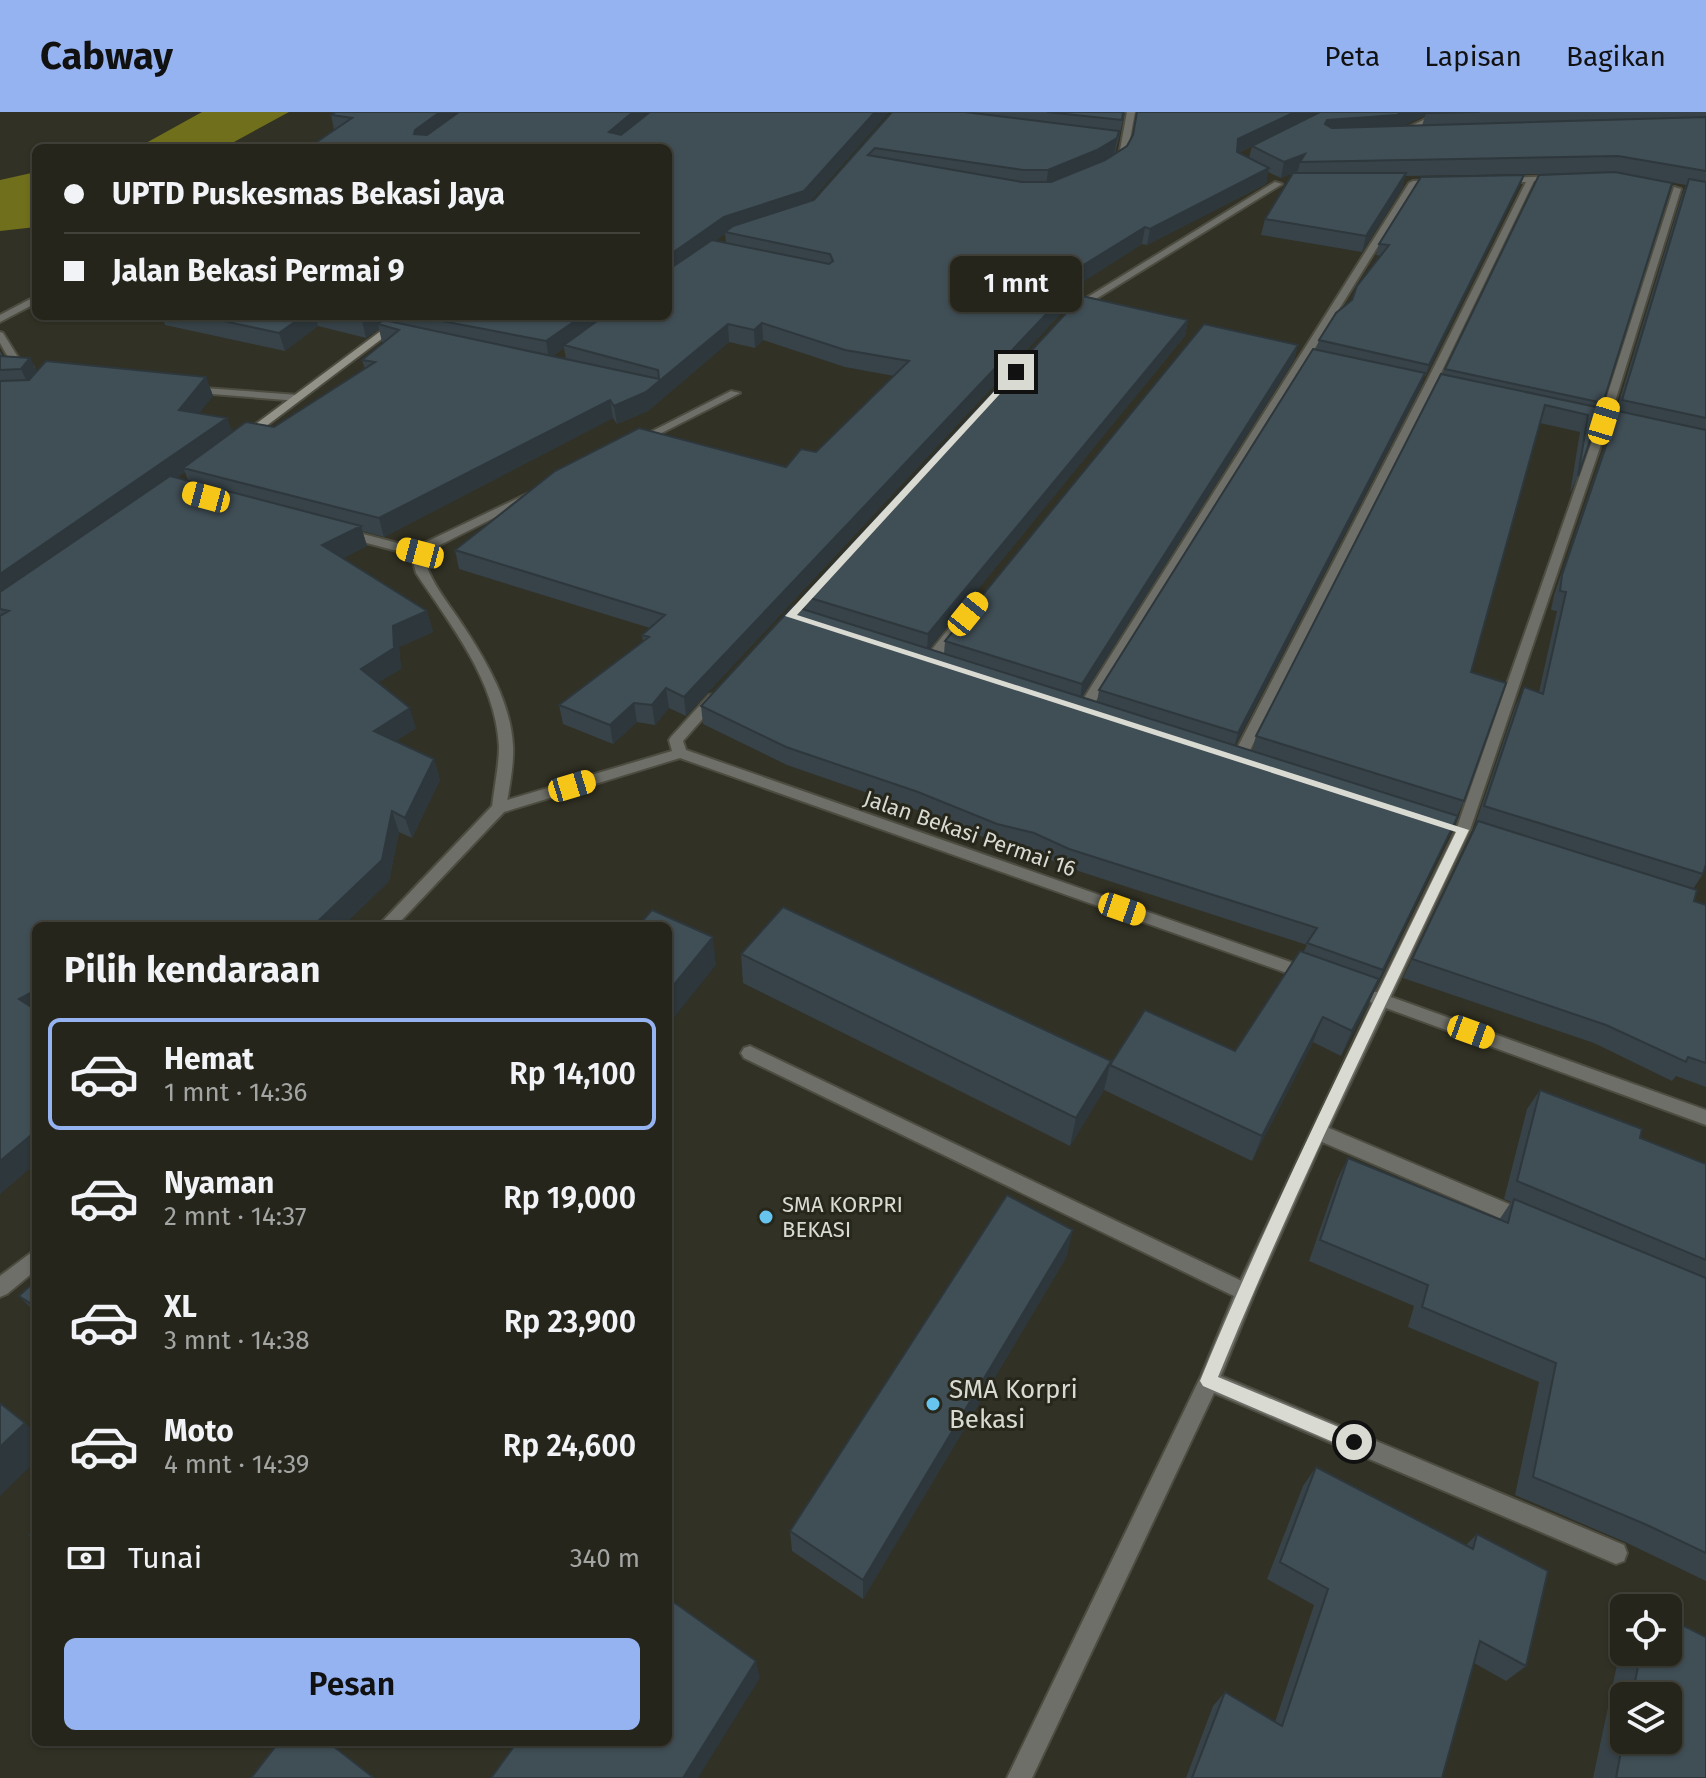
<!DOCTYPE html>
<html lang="id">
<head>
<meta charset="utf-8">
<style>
  :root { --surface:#25251c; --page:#313129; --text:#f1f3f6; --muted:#a3a5a3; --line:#42423b; --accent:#95b2f1 }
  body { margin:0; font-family:"Fira Sans",sans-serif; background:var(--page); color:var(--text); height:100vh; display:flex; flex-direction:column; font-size:30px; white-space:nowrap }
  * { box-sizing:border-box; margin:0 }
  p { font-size:26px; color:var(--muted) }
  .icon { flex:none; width:44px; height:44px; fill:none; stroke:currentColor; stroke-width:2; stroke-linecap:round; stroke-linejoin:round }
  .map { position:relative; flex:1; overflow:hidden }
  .sheet { position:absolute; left:32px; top:810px; width:640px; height:824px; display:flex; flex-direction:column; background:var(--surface); border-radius:12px; box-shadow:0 2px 6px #0004,0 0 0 2px var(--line) }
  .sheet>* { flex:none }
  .banner { position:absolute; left:32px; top:32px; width:640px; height:176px; border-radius:12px; box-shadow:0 2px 6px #0004,0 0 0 2px var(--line); display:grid; align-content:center; height:176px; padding:0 32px; background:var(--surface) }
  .fabs { position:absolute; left:1610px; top:1482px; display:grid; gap:16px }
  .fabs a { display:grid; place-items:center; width:72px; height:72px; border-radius:12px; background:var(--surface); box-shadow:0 2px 6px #0004,0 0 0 2px var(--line); font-size:40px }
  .end { position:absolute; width:36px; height:36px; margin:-18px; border:10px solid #d9dad2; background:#111; box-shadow:0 0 0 4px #111 }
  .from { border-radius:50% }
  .bubble { position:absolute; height:56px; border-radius:12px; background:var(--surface); box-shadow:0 2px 6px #0004,0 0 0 2px var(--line); font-size:26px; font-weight:600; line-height:56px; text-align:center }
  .car { position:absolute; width:24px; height:48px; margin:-24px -12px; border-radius:10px; box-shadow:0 0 6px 2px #0007; background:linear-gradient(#f5c518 24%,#345 0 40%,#f5c518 0 76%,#345 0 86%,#f5c518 0) }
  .banner b { display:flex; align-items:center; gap:28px; height:76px; font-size:30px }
  .banner b+b { border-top:2px solid var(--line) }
  .banner i { width:20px; height:20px; background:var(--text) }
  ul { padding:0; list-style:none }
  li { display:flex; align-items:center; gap:24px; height:112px; margin:0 16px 12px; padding:0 16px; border:4px solid transparent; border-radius:12px }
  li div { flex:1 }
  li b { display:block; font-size:30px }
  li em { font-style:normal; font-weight:600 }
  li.active { border-color:var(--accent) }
  li>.icon { width:72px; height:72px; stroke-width:1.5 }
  h2 { padding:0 32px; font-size:36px; line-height:96px }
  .pay { display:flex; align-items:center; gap:20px; height:88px; padding:0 32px; font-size:30px }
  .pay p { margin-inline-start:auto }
  .button { display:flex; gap:16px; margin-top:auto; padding:16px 32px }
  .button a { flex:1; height:92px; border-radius:12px; background:var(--accent); color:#111; font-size:32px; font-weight:600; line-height:92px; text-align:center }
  header { display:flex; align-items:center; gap:48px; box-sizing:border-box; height:112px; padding:0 40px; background:var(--accent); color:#111 }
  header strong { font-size:38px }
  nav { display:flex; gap:44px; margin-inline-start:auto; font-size:28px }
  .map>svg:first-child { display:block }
  .water { fill:#706f1c }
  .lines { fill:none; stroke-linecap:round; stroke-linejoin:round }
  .lane-casing { stroke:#4c4c41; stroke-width:4 }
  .street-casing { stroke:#4c4c41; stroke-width:4 }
  .secondary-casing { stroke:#4c4c41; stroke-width:4 }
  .lane { fill:#6f6f69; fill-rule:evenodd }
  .street { fill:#6f6f69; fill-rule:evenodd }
  .secondary { fill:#929289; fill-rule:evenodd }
  .wall { fill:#374349; fill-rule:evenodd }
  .shaded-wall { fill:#2d373c }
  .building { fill:#404e55; stroke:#2d373c; stroke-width:2 }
  .route { fill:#d9dad2 }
  .poi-dot { fill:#66c4ef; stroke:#27271c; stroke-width:3 }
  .labels { text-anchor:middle; stroke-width:6; stroke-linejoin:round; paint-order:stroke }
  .street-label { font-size:22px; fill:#d9dad2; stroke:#27271c }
  .poi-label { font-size:22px; fill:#d9dad2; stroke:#27271c; text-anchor:start }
  .near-poi-label { font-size:26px; fill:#d9dad2; stroke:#27271c; text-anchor:start }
</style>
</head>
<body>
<header>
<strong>Cabway</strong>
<nav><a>Peta</a><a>Lapisan</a><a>Bagikan</a></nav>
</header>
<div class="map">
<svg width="1706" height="1666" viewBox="0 0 1706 1666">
  <rect width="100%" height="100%" fill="#313125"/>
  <path class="water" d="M 202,0 L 289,0 L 223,36 L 137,36 Z
    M 36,60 L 36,115 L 0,119 L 0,68 Z"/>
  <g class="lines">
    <defs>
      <path id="lane" d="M 731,279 L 740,281 L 640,332 L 631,330 Z
        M 533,379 L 537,380 L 537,384 L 430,438 L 424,446 C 431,472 450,493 464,515 C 487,550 511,592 513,634 C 514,655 509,676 506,696 L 499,701 L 492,696 C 494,675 499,655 499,634 C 496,569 450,512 416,461 L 412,446 L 422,432 Z
        M 750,934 L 1252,1174 L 1255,1180 L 1252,1186 L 1245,1189 L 1238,1186 L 744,946 L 741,941 L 744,936 Z"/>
      <path id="street" d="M 1127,0 L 1135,0 L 1128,38 L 1117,52 L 1111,52 L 1120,38 Z
        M 1440,0 L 1450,0 L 1399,25 L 1392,23 Z
        M 1558,64 L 1561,68 L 1534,69 L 1436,271 L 1246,646 L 1244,649 L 1234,649 L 1232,646 L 1426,271 L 1526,70 L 1501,70 L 1497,68 L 1501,66 Z
        M 1441,68 L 1438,72 L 1416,73 L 1091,597 L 1084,601 L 1079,600 L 1077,597 L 1409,71 L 1413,69 Z
        M 1275,70 L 1282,72 L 1078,198 L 1070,196 Z
        M 1674,75 L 1681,77 L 1609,309 L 1470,718 L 1391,885 L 1706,998 L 1706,1013 L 1386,896 L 1329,1016 L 1530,1101 L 1532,1107 L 1530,1113 L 1523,1115 L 1516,1113 L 1322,1030 L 1255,1180 L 1221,1264 L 1624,1433 L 1627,1441 L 1624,1449 L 1616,1452 L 1214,1281 L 1032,1666 L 1007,1666 L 1201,1264 L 1238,1174 L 1372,891 L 1365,885 L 1367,880 L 1377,880 L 1456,718 L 1599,309 Z
        M 36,184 L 36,191 L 0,210 L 0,203 Z
        M 0,220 L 3,221 L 21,250 L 33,255 L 33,259 L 13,254 L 0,231 Z
        M 191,275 L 298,283 L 303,286 L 298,289 L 187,280 L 187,276 Z
        M 344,417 L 424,438 L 426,441 L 420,445 L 340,424 L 340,418 Z
        M 959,509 L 965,513 L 964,516 L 935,552 L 925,552 L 925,546 L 954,510 Z
        M 714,582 L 721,586 L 683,629 L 686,638 L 1316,859 L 1318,863 L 1316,867 L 1304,867 L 680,646 L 504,700 L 396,814 L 378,814 L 494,692 L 672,639 L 669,628 L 671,625 L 709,583 Z
        M 36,1137 L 36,1158 L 7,1182 L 0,1185 L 0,1164 Z"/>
      <path id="secondary" d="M 401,204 L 412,204 L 249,327 L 241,327 L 241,323 Z"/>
    </defs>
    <use href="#lane" class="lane-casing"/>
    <use href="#street" class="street-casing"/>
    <use href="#secondary" class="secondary-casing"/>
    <use href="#lane" class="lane"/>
    <use href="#street" class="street"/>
    <use href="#secondary" class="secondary"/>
  </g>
  <path class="wall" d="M 889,0 L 810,89 L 814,88 L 892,0 L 1125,0 L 1115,42 L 1127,34 L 1133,23 L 1137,0 L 1706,0 L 1706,752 L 1703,762 L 1693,777 L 1694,789 L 1706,793 L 1706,975 L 1676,964 L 1672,969 L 1594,931 L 1403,866 L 1476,713 L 1475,713 L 1515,595 L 1524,575 L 1539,580 L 1557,499 L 1551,498 L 1554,483 L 1610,318 L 1615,306 L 1614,306 L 1682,83 L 1686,73 L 1651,67 L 1603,291 L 1578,364 L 1570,381 L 1580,320 L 1540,311 L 1471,560 L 1464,689 L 1368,893 L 1341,944 L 1313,930 L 1252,1049 L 1104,978 L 1070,1034 L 743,871 L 741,842 L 1110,953 L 1235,939 L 1303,841 L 1307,833 L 1066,755 L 1032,739 L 995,730 L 917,698 L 787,653 L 703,612 L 701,594 L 804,498 L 804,484 L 1188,208 L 1185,224 L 929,537 L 944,542 L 945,529 L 1298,233 L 1294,248 L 1082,585 L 1097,590 L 1099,578 L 1316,238 L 1319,228 L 1352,188 L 1381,144 L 1376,143 L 1379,132 L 1520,73 L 1425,265 L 1424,264 L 1421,275 L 1235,633 L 1252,639 L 1256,624 L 1445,257 L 1615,61 L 1405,64 L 1402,77 L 1362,140 L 1261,123 L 1265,107 L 1293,61 L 1281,66 L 1268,60 L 1266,72 L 1147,133 L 1142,132 L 1070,178 L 1068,194 L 686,604 L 669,596 L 655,613 L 637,610 L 613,632 L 563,612 L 559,593 L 643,530 L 642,523 L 650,516 L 459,457 L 455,438 L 786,355 L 816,340 L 894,264 L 845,255 L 763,228 L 755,236 L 729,230 L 648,299 L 617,312 L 613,306 L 384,425 L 362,419 L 367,434 L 343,446 L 427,499 L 433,520 L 399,535 L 401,557 L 378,570 L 416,616 L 396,629 L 434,647 L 440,668 L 412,726 L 399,720 L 389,769 L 343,814 L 36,814 L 36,1051 L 0,1082 L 0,239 L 3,244 L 30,246 L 37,260 L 206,265 L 213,284 L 199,301 L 227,306 L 232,320 L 274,315 L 365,257 L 362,248 L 384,230 L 382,230 L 379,217 L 366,226 L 318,214 L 285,239 L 165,213 L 162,204 L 668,204 L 334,18 L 331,3 ZM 1425,4 L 1422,14 L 1402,14 ZM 1252,34 L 1249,46 L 1238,41 ZM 725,122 L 726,131 L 715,129 ZM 396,204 L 397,211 L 389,209 ZM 564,236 L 566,247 L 553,244 ZM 185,360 L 188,369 L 176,366 Z
    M 1540,978 L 1640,1026 L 1706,1052 L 1706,1469 L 1625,1430 L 1515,1383 L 1539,1270 L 1408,1215 L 1414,1194 L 1309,1149 L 1337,1068 L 1348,1046 L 1499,1108 L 1511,1090 L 1504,1087 L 1527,997 Z
    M 1067,1144 L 863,1487 L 792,1439 L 790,1419 Z
    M 36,1168 L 36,1201 L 19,1184 Z
    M 1316,1355 L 1466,1433 L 1477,1422 L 1526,1554 L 1506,1569 L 1474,1551 L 1442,1666 L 1186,1666 L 1213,1594 L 1225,1580 L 1275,1610 L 1314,1493 L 1267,1467 L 1303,1374 Z
    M 1624,1520 L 1624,1540 L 1668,1540 L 1706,1666 L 1593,1666 ZM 1624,1584 L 1668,1584 L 1624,1628 Z"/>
  <path class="shaded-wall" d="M 440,0 L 465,0 L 418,36 L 414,22 L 415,18 Z
    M 633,0 L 652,0 L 611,36 L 609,20 Z
    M 875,0 L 889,0 L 804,95 L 725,120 L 725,122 L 668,162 L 668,144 Z
    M 1295,0 L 1322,0 L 1235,42 L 1238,27 Z
    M 1403,0 L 1433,0 L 1426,1 L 1425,4 L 1393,18 L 1324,24 L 1325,12 L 1327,8 Z
    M 1119,19 L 1114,42 L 1095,54 L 1046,74 L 1048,58 Z
    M 1305,42 L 1300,50 L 1298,59 L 1281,66 L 1284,50 Z
    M 1269,56 L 1266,72 L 1147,133 L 1150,117 Z
    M 1406,61 L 1402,77 L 1362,140 L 1366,124 Z
    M 1524,63 L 1520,73 L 1425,265 L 1429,253 Z
    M 1145,115 L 1142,132 L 1070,178 L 1068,194 L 686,604 L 684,585 L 1053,172 Z
    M 303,204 L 315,204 L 318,214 L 285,239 L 279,221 Z
    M 368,204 L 396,204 L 383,214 L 378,212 L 379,217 L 366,226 L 362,209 Z
    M 582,204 L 609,204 L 564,233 L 564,236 L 549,247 L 546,229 Z
    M 1188,208 L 1185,224 L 927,540 L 928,522 Z
    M 762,211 L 763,228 L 755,236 L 754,218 Z
    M 728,212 L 729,230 L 648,299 L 617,312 L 614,294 L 646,280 Z
    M 1298,233 L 1294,248 L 1080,588 L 1082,572 Z
    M 30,246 L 39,265 L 30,276 L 21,257 Z
    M 1425,261 L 1421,275 L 1234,636 L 1238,621 Z
    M 206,265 L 213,284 L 187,317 L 179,298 Z
    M 610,288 L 613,306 L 384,425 L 379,406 Z
    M 227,306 L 234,325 L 183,356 L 185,360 L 0,490 L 0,462 Z
    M 361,414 L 367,434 L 329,454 L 322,433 Z
    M 427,499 L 433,520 L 399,535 L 401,557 L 368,577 L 361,557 L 393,514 Z
    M 666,576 L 669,596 L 655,613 L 652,593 Z
    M 634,591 L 637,610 L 613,632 L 610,613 Z
    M 410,596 L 416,616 L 381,639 L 374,619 Z
    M 434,647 L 440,668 L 412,726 L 405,706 Z
    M 392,699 L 399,720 L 389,769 L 343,814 L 313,814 Z
    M 1458,704 L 1368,893 L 1341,944 L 1352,919 L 1377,871 Z
    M 713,825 L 716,853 L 668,913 L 668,880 Z
    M 36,878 L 36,906 L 19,887 Z
    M 1323,905 L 1313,930 L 1252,1049 L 1262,1024 Z
    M 1111,949 L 1104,978 L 1070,1034 L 1076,1006 Z
    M 36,1019 L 36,1051 L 0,1082 L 0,1049 Z
    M 1073,1118 L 1067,1144 L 863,1487 L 863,1468 Z
    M 25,1311 L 36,1321 L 36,1349 L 0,1384 L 0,1335 Z
    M 756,1549 L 760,1566 L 698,1666 L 683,1666 Z"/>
  <path class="building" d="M 336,0 L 440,0 L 415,18 L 414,22 L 427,23 L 459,0 L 633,0 L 609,20 L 621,23 L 650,0 L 875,0 L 804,79 L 724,105 L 668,144 L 668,36 L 308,36 L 352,6 L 331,3 Z
    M 892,0 L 965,0 L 1119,19 L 1117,26 L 1097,38 L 1048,58 L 1023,58 L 875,36 L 868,43 L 1022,70 L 1051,70 L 1105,48 L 1127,34 L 1133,23 L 1137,0 L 1295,0 L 1238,27 L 1237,40 L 1269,56 L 1150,117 L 1145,115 L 1053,172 L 1070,177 L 684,585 L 666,576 L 652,593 L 634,591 L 610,613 L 559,593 L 649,525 L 642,523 L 665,503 L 455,438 L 555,359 L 639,316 L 786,355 L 801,337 L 816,340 L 909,249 L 845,238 L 762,211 L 754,218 L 728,212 L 646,280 L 614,294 L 610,288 L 379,406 L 183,356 L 246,310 L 274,315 L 375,250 L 362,248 L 399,218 L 378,212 L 384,208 L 659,267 L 658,258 L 564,233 L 604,204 L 668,204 L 668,158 L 712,128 L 829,152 L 833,149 L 830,142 L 725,120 L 733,114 L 814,88 Z
    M 1047,0 L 1123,0 L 1122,8 Z
    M 1320,0 L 1403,0 L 1397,3 L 1327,8 L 1325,12 L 1332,16 L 1706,5 L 1706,59 L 1618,44 L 1300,50 L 1305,42 L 1284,50 L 1252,34 Z
    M 1428,0 L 1480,0 L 1426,1 Z
    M 1615,60 L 1672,71 L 1603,291 L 1445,257 L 1539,63 Z
    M 1293,61 L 1406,61 L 1366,124 L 1265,107 Z
    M 1524,63 L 1429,253 L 1319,228 L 1336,201 L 1352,188 L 1357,174 L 1389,133 L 1379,132 L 1421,65 Z
    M 1689,67 L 1706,70 L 1706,306 L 1622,288 Z
    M 1082,184 L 1188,208 L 928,522 L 804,484 Z
    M 200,204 L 303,204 L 279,221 Z
    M 343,204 L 368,204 L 362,209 Z
    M 416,204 L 582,204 L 546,229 Z
    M 1204,212 L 1298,233 L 1082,572 L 945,529 Z
    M 1313,237 L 1425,261 L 1238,621 L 1099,578 Z
    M 0,244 L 30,246 L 21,257 L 0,258 Z
    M 46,249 L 206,265 L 179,298 L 227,306 L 0,462 L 0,269 L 29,268 Z
    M 1441,262 L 1601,296 L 1578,364 L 1588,303 L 1545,293 L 1471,560 L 1506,571 L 1464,689 L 1256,624 Z
    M 1618,299 L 1706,318 L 1706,752 L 1703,762 L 1484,694 L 1524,575 L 1543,582 L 1566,480 L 1560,479 L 1562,463 Z
    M 170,364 L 361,414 L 322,433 L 427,499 L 393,514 L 394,536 L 361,557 L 410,596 L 374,619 L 434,647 L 405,706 L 392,699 L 382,748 L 313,814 L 36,814 L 36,878 L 19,887 L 36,898 L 36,1019 L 0,1049 L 0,504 L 9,499 L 0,497 L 0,480 Z
    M 793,494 L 1458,704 L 1383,858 L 1307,831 L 1317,816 L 1069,737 L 1034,721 L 997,712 L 918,680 L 786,635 L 701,594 Z
    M 1478,709 L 1697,778 L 1694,789 L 1706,793 L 1706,951 L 1688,945 L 1686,950 L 1606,913 L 1412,847 Z
    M 783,795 L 1111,949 L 1076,1006 L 741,842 Z
    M 652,798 L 713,825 L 668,880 L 668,814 L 638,814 Z
    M 1300,839 L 1379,867 L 1352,919 L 1323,905 L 1262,1024 L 1110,953 L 1145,898 L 1235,939 Z
    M 1540,978 L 1642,1017 L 1640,1026 L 1706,1052 L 1706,1148 L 1517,1069 Z
    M 1348,1046 L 1508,1111 L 1514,1087 L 1706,1166 L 1706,1441 L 1647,1413 L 1533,1365 L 1556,1251 L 1422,1195 L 1428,1173 L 1320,1128 Z
    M 1007,1083 L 1073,1118 L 863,1468 L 790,1419 Z
    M 36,1168 L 36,1195 L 19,1184 Z
    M 0,1291 L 25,1311 L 0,1335 Z
    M 1316,1355 L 1473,1437 L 1477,1422 L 1548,1459 L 1526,1554 L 1480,1529 L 1442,1666 L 1192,1666 L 1225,1580 L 1282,1614 L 1328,1477 L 1280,1450 Z
    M 36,1416 L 36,1429 L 29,1423 Z
    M 668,1486 L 756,1549 L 683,1666 L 491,1666 L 517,1630 L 668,1630 Z
    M 1668,1506 L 1706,1525 L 1706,1666 L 1616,1666 L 1624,1624 L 1624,1628 L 1668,1628 L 1668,1584 L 1632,1584 L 1641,1540 L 1668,1540 Z
    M 279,1630 L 328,1630 L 374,1666 L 251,1666 Z"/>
  <path class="route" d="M 1013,259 L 1020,260 L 797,503 L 1469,718 C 1383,899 1294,1079 1218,1265 L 1360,1324 L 1363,1330 L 1360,1336 L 1354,1339 L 1203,1274 L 1200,1269 C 1277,1082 1368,902 1456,720 L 785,504 Z"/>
  <g class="poi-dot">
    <circle cx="766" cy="1105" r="8"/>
    <circle cx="933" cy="1292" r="8"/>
  </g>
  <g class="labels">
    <g class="street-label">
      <text transform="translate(970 721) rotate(19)" y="8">Jalan Bekasi Permai 16</text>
    </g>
    <g class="poi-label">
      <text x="782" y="1100">SMA KORPRI<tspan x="782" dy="25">BEKASI</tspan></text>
    </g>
    <g class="near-poi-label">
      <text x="949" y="1286">SMA Korpri<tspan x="949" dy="30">Bekasi</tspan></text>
    </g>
  </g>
</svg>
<div class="fabs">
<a><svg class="icon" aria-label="locate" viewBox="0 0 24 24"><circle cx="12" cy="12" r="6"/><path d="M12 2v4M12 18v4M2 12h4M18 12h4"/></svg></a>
<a><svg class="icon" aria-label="layers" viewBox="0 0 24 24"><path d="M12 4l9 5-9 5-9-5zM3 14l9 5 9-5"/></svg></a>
</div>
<i class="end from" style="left:1354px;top:1330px"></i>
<i class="end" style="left:1016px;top:260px"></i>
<div class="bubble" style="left:950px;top:144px;width:132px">1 mnt</div>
<i class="car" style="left:1604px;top:309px;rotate:17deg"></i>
<i class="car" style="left:206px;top:385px;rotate:285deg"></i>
<i class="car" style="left:420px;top:441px;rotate:285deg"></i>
<i class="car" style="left:968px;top:502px;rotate:39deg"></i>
<i class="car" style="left:572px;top:674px;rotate:73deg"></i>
<i class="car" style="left:1122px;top:797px;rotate:109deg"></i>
<i class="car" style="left:1471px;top:920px;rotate:110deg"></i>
<div class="banner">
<b><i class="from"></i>UPTD Puskesmas Bekasi Jaya</b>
<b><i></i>Jalan Bekasi Permai 9</b>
</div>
<section class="sheet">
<h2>Pilih kendaraan</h2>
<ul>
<li class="active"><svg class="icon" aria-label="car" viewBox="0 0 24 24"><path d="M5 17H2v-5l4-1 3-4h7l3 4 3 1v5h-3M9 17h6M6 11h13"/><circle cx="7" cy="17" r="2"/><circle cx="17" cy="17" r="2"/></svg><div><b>Hemat</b><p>1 mnt · 14:36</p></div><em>Rp 14,100</em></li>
<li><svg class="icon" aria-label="car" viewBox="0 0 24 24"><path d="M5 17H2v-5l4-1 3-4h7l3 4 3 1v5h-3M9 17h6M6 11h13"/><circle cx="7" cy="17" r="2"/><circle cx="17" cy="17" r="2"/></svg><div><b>Nyaman</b><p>2 mnt · 14:37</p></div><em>Rp 19,000</em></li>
<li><svg class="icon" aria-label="car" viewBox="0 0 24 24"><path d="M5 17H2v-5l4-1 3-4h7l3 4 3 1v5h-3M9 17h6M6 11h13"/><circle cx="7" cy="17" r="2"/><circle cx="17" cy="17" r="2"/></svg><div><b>XL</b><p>3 mnt · 14:38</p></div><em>Rp 23,900</em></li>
<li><svg class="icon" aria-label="car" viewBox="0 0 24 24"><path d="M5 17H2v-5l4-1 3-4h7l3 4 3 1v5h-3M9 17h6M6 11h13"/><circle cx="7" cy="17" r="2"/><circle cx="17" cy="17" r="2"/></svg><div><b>Moto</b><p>4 mnt · 14:39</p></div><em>Rp 24,600</em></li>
</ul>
<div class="pay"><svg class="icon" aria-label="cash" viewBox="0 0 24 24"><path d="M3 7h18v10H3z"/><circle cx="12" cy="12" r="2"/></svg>Tunai<p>340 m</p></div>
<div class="button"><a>Pesan</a></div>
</section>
</div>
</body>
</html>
